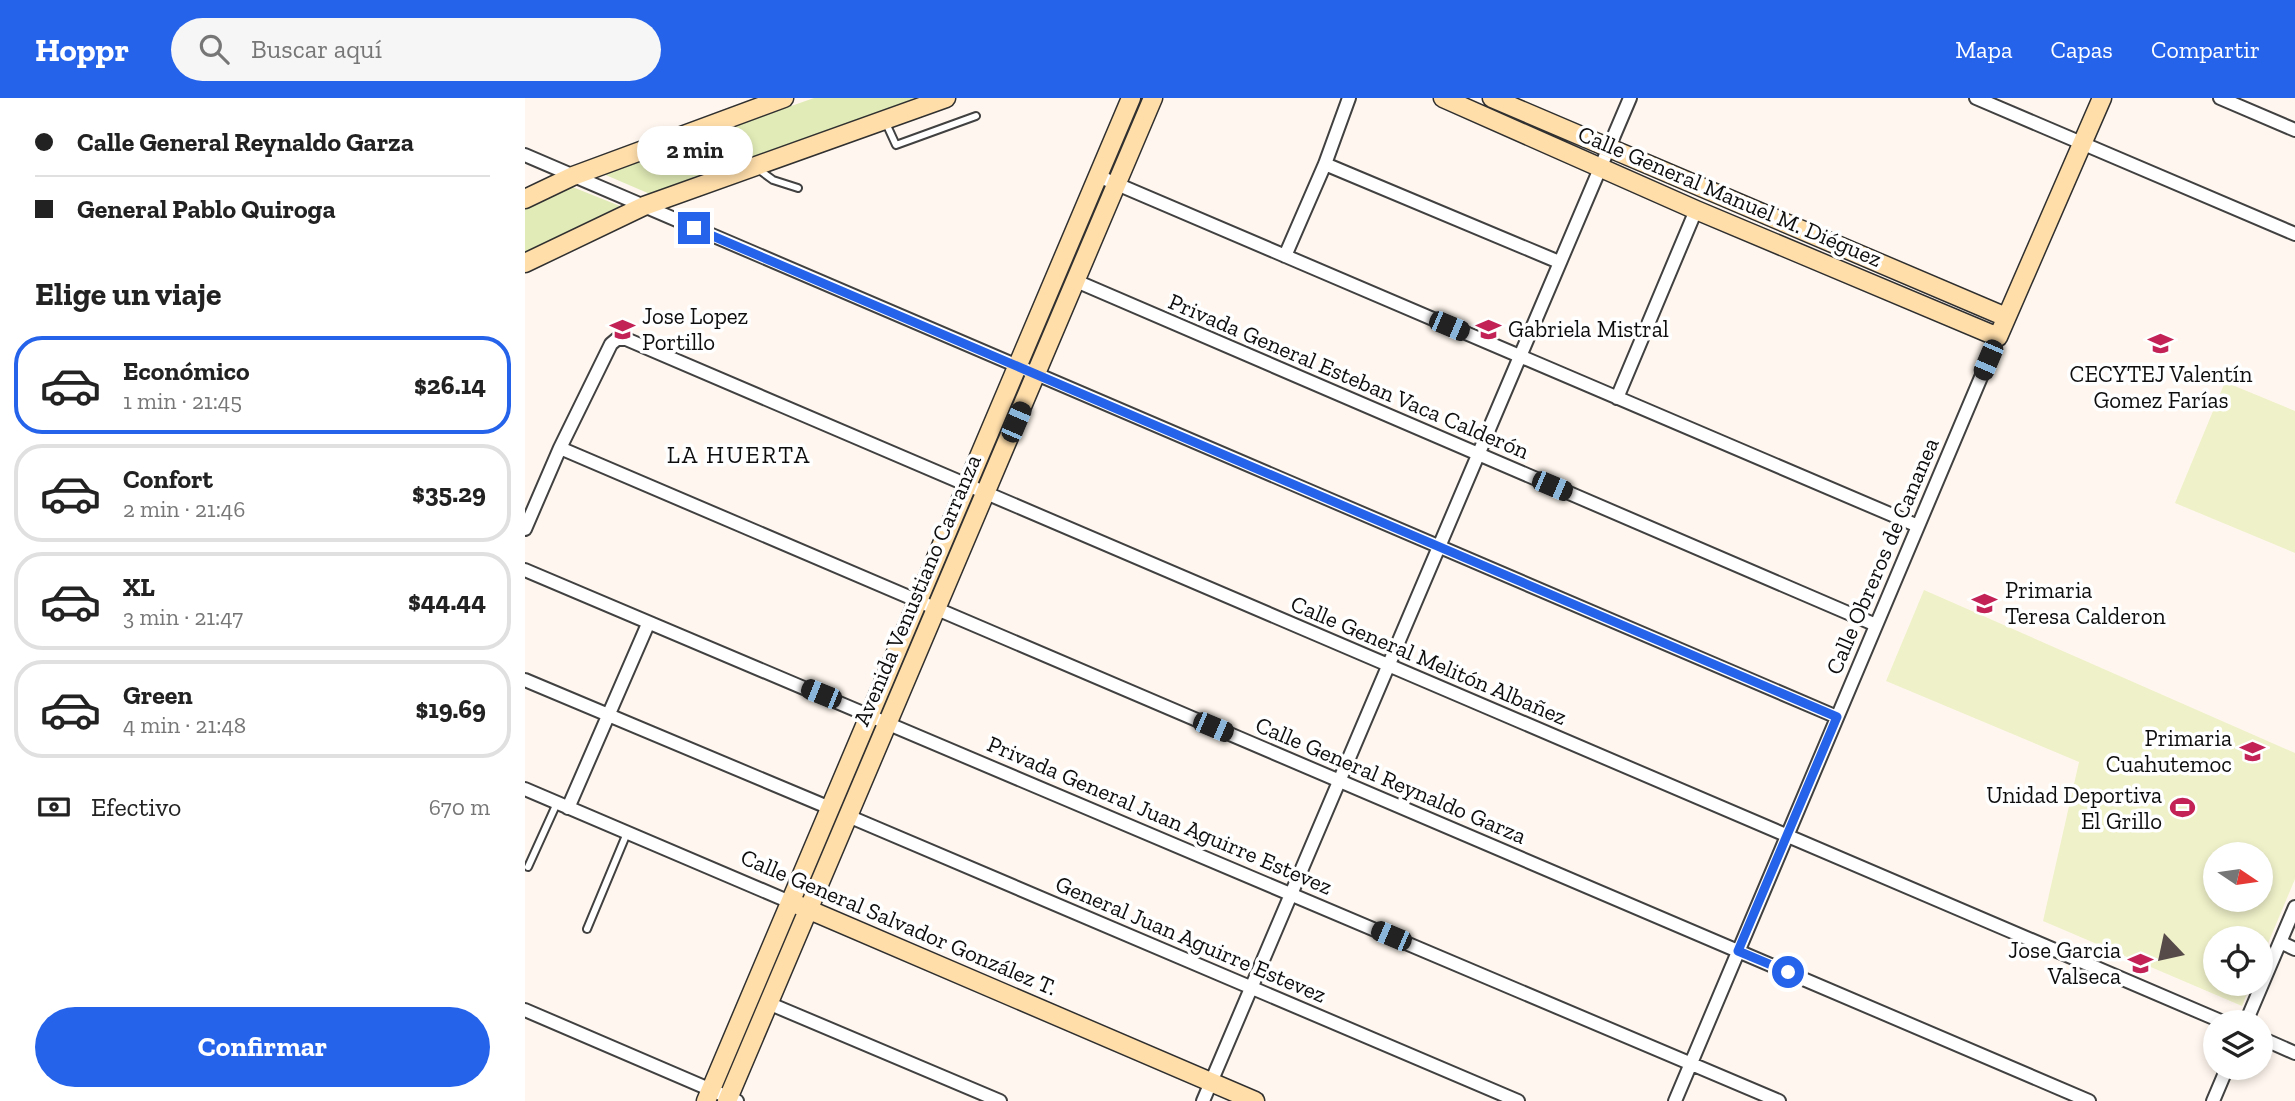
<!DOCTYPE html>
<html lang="es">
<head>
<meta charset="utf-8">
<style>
  :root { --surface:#fff; --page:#f6f6f6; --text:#222; --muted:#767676; --line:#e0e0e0; --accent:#2563eb }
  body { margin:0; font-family:"Zilla Slab",serif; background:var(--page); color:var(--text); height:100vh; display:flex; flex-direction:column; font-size:26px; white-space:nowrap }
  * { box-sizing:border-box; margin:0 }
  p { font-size:23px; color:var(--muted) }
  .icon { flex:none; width:38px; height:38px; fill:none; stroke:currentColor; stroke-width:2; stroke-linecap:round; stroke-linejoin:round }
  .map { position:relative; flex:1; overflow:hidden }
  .sheet { display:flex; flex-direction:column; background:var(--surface); width:525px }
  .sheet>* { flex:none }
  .banner { display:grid; align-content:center; height:154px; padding:0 35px; background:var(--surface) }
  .needle { width:46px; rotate:103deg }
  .controls { position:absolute; left:1678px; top:744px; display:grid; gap:14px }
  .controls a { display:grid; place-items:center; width:70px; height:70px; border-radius:50%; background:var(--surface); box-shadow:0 4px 10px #0003; font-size:35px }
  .end { position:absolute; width:32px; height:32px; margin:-16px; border:9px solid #2563eb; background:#fff; box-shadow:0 0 0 4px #fff }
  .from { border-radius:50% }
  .bubble { position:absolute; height:49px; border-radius:24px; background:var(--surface); box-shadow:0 4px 10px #0003; font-size:23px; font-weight:700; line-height:49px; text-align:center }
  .car { position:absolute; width:21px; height:42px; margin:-21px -10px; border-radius:9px; box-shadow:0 0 5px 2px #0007; background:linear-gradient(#222 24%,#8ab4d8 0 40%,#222 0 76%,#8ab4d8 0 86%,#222 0) }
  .banner b { display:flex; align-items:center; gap:24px; height:66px; font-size:26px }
  .banner b+b { border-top:2px solid var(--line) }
  .banner i { width:18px; height:18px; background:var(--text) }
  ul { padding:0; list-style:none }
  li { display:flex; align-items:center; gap:21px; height:98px; margin:0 14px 10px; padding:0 21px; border:4px solid var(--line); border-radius:28px }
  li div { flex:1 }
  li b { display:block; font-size:26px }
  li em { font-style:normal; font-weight:700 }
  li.active { border-color:var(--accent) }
  li>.icon { width:63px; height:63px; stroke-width:1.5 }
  h2 { padding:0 35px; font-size:32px; line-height:84px }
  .pay { display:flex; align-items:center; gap:18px; height:77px; padding:0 35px; font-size:26px }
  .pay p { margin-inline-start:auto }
  .action { display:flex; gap:14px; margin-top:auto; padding:14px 35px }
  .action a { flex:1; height:80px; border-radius:42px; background:var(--accent); color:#fff; font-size:28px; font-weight:700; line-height:80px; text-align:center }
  header { display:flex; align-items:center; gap:42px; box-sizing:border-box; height:98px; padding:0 35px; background:var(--accent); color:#fff }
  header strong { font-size:33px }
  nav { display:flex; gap:38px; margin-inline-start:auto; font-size:24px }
  .search { width:490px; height:63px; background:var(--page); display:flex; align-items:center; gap:18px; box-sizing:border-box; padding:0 24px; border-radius:38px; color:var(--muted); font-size:26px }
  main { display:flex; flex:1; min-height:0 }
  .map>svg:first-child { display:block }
  .green { fill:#e0ebb7 }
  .pitch { fill:#eff1c9; fill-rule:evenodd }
  .building { fill:#574b4a }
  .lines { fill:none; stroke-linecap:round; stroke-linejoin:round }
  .lane-casing { stroke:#414141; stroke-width:10 }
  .street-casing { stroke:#414141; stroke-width:16 }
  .secondary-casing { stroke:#303030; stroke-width:21 }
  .lane { stroke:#fff; stroke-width:6 }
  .street { stroke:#fff; stroke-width:12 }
  .secondary { stroke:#ffdeaa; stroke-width:18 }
  .route { stroke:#2563eb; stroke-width:9 }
  .labels { text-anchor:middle; stroke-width:7; stroke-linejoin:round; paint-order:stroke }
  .street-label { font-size:23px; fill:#0e0e0e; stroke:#fff }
  .poi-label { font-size:23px; fill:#0e0e0e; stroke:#fff; text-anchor:start }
  .neighbourhood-label { font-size:24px; letter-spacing:2px; fill:#0e0e0e; stroke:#fff }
</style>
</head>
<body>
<header>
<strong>Hoppr</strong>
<div class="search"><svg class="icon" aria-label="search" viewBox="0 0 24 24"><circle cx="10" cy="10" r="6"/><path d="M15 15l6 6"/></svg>Buscar aquí</div>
<nav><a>Mapa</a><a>Capas</a><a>Compartir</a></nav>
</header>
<main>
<section class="sheet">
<div class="banner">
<b><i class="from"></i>Calle General Reynaldo Garza</b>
<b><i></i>General Pablo Quiroga</b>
</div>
<h2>Elige un viaje</h2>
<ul>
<li class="active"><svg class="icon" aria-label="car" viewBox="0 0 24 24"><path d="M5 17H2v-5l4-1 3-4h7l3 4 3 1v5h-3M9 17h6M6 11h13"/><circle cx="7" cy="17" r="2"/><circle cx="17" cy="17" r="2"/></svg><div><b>Económico</b><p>1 min · 21:45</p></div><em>$26.14</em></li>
<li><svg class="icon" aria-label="car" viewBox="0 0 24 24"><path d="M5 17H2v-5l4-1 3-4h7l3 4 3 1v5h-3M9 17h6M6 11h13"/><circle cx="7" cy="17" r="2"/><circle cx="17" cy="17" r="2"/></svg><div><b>Confort</b><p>2 min · 21:46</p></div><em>$35.29</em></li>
<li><svg class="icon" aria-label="car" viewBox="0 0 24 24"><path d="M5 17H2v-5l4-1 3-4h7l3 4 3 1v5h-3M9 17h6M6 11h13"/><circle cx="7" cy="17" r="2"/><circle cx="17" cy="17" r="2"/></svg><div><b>XL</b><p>3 min · 21:47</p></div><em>$44.44</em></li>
<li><svg class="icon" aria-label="car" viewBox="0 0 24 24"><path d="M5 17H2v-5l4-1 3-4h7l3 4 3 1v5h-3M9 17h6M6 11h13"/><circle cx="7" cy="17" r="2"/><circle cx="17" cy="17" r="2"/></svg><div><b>Green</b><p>4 min · 21:48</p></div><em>$19.69</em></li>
</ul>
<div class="pay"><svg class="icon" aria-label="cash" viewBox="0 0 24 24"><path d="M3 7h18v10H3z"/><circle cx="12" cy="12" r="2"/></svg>Efectivo<p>670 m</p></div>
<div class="action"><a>Confirmar</a></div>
</section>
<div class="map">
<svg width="1770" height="1003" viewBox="0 0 1770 1003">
  <rect width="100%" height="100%" fill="#fff7ef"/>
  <path class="green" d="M 289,0 L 398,0 L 125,96 L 76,75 Z
    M 45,88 L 95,108 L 0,154 L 0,109 Z"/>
  <path class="pitch" d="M 1700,284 L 1770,313 L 1770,455 L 1650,405 Z
    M 1399,492 L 1770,655 L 1770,781 L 1736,862 L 1736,840 L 1690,840 L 1690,886 L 1726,886 L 1717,908 L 1518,823 L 1554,664 L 1361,583 ZM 1690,756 L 1736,756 L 1736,802 L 1690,802 Z"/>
  <path class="building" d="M 1639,835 L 1660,857 L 1633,863 Z"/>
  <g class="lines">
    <defs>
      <path id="lane" d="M 360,23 L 371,47 L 451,18
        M 233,71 L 248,82 L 273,90
        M 3,769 L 32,705
        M 62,831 L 102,735"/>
      <path id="street" d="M 1451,0 L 1770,136
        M 1695,0 L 1770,32
        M 0,57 L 1312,619
        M 800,66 L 1034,164
        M 573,78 L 1393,428
        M 760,158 L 800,66 L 824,0
        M 551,183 L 1351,527
        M 1092,300 L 1171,112
        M 35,350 L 1564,1003
        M 0,431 L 35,350 L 86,246 L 92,241 L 101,241 L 1698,924
        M 0,472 L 1254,1003
        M 0,582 L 305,710
        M 0,691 L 265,804
        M 43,710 L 123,526
        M 323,718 L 993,1003
        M 1755,844 L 1770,851
        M 243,905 L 475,1003
        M 0,912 L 212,1003
        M 1721,924 L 1770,809
        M 1736,940 L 1770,955
        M 678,1003 L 1105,0
        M 1150,1003 L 1473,239
        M 1688,1003 L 1702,970"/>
      <path id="secondary" d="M 918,0 L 1171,112 L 1473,239 L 1577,0
        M 967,0 L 1481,219
        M 0,101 L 48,78 L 259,0
        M 0,165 L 119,108 L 421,0
        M 273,807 L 730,1003
        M 181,1003 L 606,0
        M 202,1003 L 628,0"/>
    </defs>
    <use href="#lane" class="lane-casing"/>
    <use href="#street" class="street-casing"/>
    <use href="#secondary" class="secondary-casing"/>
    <use href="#lane" class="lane"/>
    <use href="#street" class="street"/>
    <use href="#secondary" class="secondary"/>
  </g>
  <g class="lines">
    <path class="route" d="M 169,130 L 1312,619 L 1213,853 L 1263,874"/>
  </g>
  <defs>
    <symbol id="school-bare" viewBox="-9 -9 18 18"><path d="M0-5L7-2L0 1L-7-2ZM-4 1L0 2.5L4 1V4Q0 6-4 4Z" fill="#c22256" stroke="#fff" stroke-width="2.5" paint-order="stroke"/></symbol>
    <symbol id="university-bare" viewBox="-9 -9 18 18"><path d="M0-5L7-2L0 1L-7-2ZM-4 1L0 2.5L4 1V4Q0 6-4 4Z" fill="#c22256" stroke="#fff" stroke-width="2.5" paint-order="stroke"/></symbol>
    <symbol id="stadium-bare" viewBox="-9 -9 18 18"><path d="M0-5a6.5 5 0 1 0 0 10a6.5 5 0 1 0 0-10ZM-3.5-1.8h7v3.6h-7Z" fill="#c22256" stroke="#fff" stroke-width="2.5" paint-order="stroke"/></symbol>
  </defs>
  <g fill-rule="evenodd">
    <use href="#school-bare" x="80" y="214" width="35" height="35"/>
    <use href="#school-bare" x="946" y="214" width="35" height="35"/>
    <use href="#university-bare" x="1618" y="228" width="35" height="35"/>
    <use href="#school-bare" x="1442" y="488" width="35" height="35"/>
    <use href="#school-bare" x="1710" y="636" width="35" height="35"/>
    <use href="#stadium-bare" x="1640" y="692" width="35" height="35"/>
    <use href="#school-bare" x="1598" y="848" width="35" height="35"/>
  </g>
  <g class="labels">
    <g class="street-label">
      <text transform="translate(1205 98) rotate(23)" y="8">Calle General Manuel M. Diéguez</text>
      <text transform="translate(824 278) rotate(23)" y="8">Privada General Esteban Vaca Calderón</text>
      <text transform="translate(1357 458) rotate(-67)" y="8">Calle Obreros de Cananea</text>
      <text transform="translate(392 492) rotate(-67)" y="8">Avenida Venustiano Carranza</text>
      <text transform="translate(904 562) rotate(23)" y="8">Calle General Melitón Albañez</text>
      <text transform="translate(866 682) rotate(23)" y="8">Calle General Reynaldo Garza</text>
      <text transform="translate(635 717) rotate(23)" y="8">Privada General Juan Aguirre Estevez</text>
      <text transform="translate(374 824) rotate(23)" y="8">Calle General Salvador González T.</text>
      <text transform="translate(666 841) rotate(23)" y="8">General Juan Aguirre Estevez</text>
    </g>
    <g class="poi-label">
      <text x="117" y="226">Jose Lopez<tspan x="117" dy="26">Portillo</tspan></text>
      <text x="983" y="239">Gabriela Mistral</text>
      <text x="1636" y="284" text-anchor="middle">CECYTEJ Valentín<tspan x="1636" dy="26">Gomez Farías</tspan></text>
      <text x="1480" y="500">Primaria<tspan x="1480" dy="26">Teresa Calderon</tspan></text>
      <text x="1707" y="648" text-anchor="end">Primaria<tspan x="1707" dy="26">Cuahutemoc</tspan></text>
      <text x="1637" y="705" text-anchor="end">Unidad Deportiva<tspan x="1637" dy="26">El Grillo</tspan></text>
      <text x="1596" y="860" text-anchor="end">Jose Garcia<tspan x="1596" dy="26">Valseca</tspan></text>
    </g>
    <g class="neighbourhood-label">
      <text x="214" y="365">LA HUERTA</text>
    </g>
  </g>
</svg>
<div class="controls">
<a><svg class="needle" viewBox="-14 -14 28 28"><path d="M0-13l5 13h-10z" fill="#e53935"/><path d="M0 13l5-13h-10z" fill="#767676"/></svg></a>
<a><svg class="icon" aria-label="locate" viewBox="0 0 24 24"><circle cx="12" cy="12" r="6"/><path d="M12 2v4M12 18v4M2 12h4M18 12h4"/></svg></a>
<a><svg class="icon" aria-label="layers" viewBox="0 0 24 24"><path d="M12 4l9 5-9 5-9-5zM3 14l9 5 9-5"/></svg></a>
</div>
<i class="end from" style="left:1263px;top:874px"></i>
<i class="end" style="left:169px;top:130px"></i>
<div class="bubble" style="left:112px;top:28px;width:116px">2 min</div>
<i class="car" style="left:924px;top:228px;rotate:113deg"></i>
<i class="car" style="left:1463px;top:262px;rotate:203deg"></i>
<i class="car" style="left:491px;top:324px;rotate:23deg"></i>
<i class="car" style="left:1027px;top:388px;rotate:113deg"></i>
<i class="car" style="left:296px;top:596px;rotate:292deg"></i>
<i class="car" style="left:688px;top:629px;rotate:113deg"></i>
<i class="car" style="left:866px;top:838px;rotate:293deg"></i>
</div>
</main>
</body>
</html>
